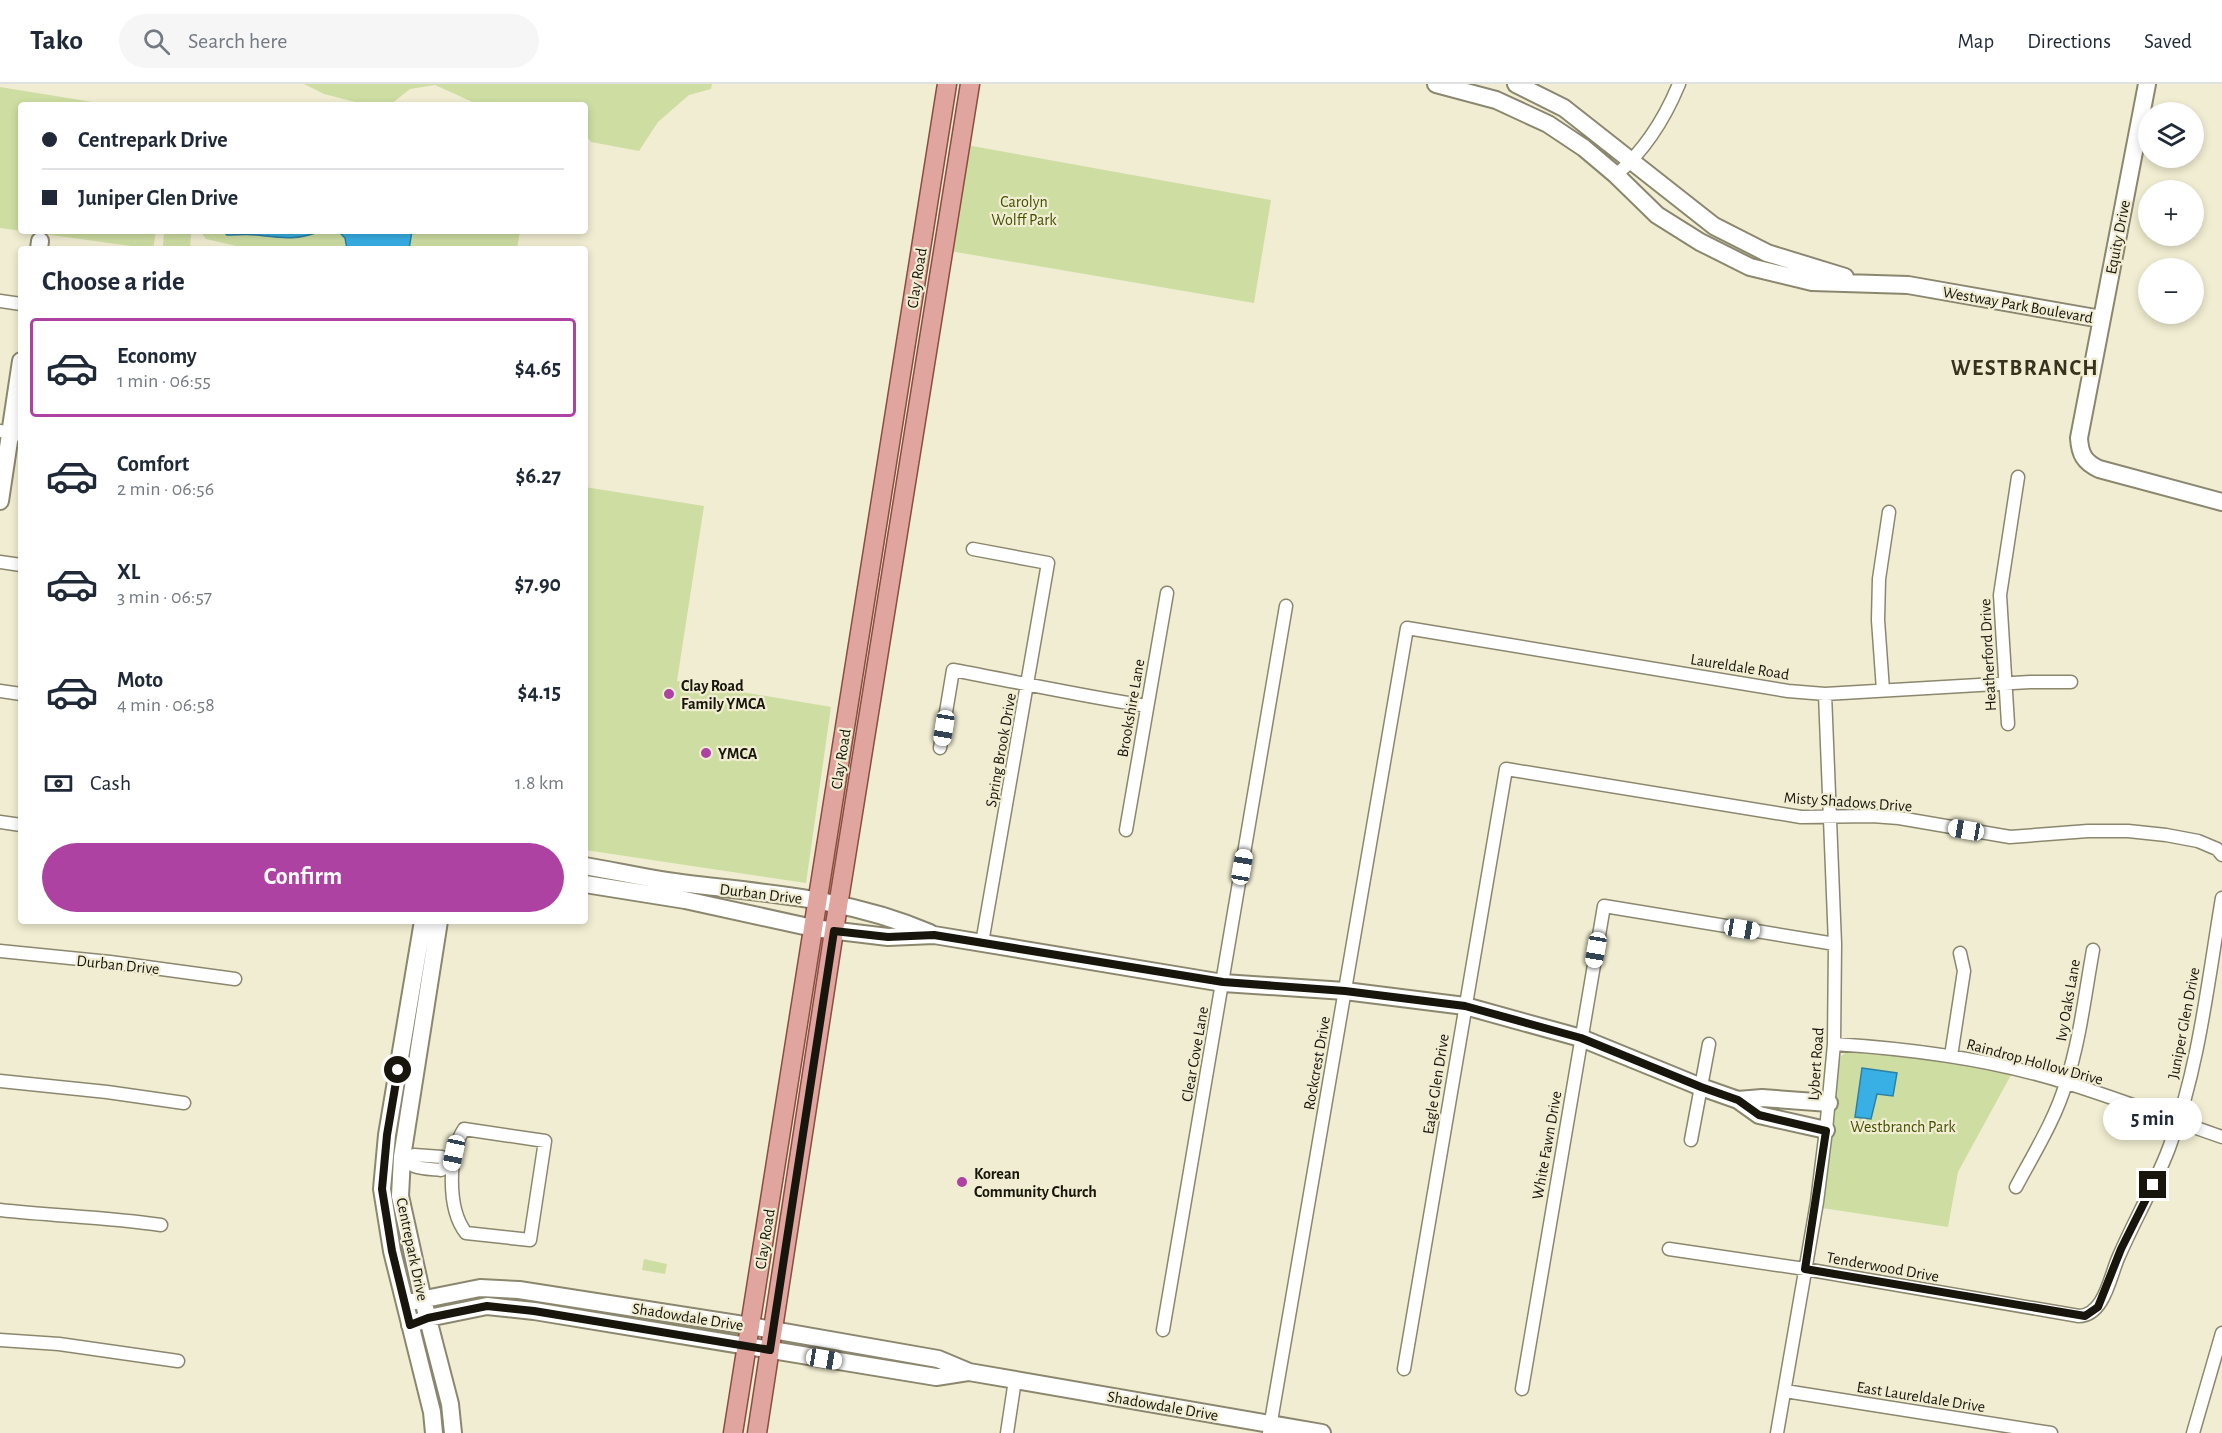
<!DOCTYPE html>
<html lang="en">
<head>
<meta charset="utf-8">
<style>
  :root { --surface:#fff; --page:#f6f6f7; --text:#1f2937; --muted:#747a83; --line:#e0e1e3; --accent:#ad42a3 }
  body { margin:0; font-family:"Alegreya Sans",sans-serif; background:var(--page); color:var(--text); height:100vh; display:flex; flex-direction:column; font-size:22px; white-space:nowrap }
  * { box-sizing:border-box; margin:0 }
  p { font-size:20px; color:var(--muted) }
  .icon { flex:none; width:33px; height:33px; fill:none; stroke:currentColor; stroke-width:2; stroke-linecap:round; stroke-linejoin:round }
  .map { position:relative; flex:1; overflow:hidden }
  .details { position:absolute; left:18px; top:162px; width:570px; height:678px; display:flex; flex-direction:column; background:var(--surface); border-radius:6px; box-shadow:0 3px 9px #0003 }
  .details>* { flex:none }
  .banner { position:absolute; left:18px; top:18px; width:570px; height:132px; border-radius:6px; box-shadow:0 3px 9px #0003; display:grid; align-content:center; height:132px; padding:0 24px; background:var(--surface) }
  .buttons { position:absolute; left:2138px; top:18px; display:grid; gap:12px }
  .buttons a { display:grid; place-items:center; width:66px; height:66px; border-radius:50%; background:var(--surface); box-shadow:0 3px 9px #0003; font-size:30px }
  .end { position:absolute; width:27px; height:27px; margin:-14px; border:8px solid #17150c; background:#fff; box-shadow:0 0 0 3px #fff }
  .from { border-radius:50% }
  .bubble { position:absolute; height:42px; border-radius:21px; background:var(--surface); box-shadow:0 3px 9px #0003; font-size:20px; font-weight:700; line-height:42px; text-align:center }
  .car { position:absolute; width:18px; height:36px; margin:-18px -9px; border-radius:8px; box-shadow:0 0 4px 2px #0007; background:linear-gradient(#fff 24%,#345 0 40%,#fff 0 76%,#345 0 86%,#fff 0) }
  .banner b { display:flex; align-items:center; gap:21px; height:57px; font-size:22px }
  .banner b+b { border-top:2px solid var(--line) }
  .banner i { width:15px; height:15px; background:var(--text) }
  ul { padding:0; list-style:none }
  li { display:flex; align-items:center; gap:18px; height:99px; margin:0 12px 9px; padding:0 12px; border:3px solid transparent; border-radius:6px }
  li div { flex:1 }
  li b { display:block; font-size:22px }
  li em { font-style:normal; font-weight:700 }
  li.on { border-color:var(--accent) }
  li>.icon { width:54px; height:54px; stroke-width:1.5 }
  h2 { padding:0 24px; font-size:27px; line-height:72px }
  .pay { display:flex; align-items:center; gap:15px; height:66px; padding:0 24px; font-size:22px }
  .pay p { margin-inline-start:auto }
  .button { display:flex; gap:12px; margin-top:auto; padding:12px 24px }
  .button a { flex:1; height:69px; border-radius:36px; background:var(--accent); color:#fff; font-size:24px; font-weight:700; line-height:69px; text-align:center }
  header { display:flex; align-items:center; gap:36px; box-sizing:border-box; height:84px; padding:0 30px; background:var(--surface); border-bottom:2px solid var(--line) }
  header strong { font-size:28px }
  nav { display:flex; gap:33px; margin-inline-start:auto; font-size:21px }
  .search { width:420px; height:54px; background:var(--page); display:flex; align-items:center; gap:15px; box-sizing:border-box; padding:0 21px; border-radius:33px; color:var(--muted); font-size:22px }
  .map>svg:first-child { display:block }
  .green { fill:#cedea2 }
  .water { fill:#38afe5; stroke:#2e81a4; stroke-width:1.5 }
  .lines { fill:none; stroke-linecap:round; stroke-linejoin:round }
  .street-casing { stroke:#8b876f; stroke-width:15 }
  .secondary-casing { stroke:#8b876f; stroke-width:20 }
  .primary-casing { stroke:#8b4c41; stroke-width:21 }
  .street { stroke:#fff; stroke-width:12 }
  .secondary { stroke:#fff; stroke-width:16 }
  .primary { stroke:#dfa59e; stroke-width:18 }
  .route { stroke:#17150c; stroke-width:8 }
  .poi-dot { fill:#ad42a3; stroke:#f1edd2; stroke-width:2 }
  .labels { text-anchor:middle; stroke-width:4.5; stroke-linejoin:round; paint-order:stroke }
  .park-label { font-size:16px; fill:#424f01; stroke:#f1edd2 }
  .street-label { font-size:16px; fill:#17150c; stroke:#f1edd2 }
  .poi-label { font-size:16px; font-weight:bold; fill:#17150c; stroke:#f1edd2; text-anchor:start }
  .district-label { font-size:22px; font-weight:bold; letter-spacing:1.5px; fill:#36321d; stroke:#f1edd2 }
</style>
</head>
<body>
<header>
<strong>Tako</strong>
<div class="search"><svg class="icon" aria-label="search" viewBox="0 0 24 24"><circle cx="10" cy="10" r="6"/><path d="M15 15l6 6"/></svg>Search here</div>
<nav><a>Map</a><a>Directions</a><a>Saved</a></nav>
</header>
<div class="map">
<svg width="2222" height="1349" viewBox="0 0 2222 1349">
  <rect width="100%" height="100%" fill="#f1edd2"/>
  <path class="green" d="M 304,0 L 712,0 L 711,5 L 689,11 L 658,38 L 639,67 L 591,58 L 585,50 L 585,21 L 479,21 L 435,1 L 410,5 L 390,21 L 367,21 L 324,10 Z
    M 0,3 L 111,21 L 21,21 L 21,147 L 156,147 L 153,165 L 0,144 Z
    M 961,60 L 1271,116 L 1254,219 L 944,166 Z
    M 200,147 L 520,147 L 517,165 L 249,165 L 206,155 Z
    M 164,148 L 191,150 L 190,164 L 163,162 Z
    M 585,403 L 704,422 L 677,597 L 831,623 L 806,799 L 585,766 Z
    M 1847,968 L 1919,974 L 2011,991 L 1958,1088 L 1948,1143 L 1822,1124 L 1834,1037 L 1838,979 L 1841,972 Z
    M 644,1175 L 667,1180 L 665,1190 L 642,1186 Z"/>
  <path class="water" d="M 223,147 L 321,147 C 295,157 282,154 256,151 C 247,150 237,151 227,151 Z
    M 338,147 L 412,147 L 409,165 L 347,165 L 345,154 Z
    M 1862,984 L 1897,989 L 1893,1012 L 1877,1010 L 1871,1035 L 1855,1033 Z"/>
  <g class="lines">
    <defs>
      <path id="street" d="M 1616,91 C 1644,67 1665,34 1679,0
        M 0,217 L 21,220
        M 0,347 L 21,351
        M 973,465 L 1048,479 L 982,859
        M 0,478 L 21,481
        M 1883,606 L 1878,536 L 1879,495 L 1889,428
        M 0,607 L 21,610
        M 2008,640 L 2000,511 L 2018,393
        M 940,664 L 953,586 C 1018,598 1082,612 1147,622
        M 0,738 L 21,741
        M 1126,746 L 1167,509
        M 0,867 L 110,878 L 235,895
        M 1834,960 C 1913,965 1992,975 2067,999 C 2119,1015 2170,1035 2222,1053
        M 1951,972 L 1964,887 L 1960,869
        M 0,997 L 107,1008 L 184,1019
        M 464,1045 L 545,1057 L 530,1156 L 466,1149 C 447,1125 448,1070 464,1045 Z
        M 1691,1056 L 1709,960
        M 402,1073 C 407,1075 409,1080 414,1082 C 422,1085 432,1085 441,1086 L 448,1081 L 452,1082
        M 406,1075 L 414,1071 L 442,1073 L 448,1081
        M 2016,1103 C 2034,1069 2055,1036 2066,999 C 2080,956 2085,910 2093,866
        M 0,1126 C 54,1132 108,1133 161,1141
        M 1669,1165 L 1805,1185 L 2079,1232 C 2105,1231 2110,1191 2119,1172 C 2135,1135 2155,1101 2169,1064 C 2199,984 2208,897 2222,814
        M 1163,1246 L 1286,522
        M 0,1256 L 59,1260 L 178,1277
        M 1404,1285 L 1506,685 L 1801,733 L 1872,732 L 1899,734 L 2010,753 L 2088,747 L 2128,747 L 2166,751 L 2198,757 L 2217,765 L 2222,771
        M 1522,1305 L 1604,822 L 1835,860
        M 1785,1307 L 2051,1349
        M 1007,1349 L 1015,1296
        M 1269,1349 L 1407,544 L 1788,607 L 1825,610 L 2030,598 L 2071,598
        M 1777,1349 L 1817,1118 L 1826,1046 L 1834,960 L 1835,860 L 1825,610
        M 2193,1349 L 2222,1249"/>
      <path id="secondary" d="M 1436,0 L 1496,16 L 1548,40 L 1584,64 L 1616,91 L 1657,131 L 1700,158 L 1750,183 L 1812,198 L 1908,201 L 2101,235
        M 1516,0 L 1564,24 L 1714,142 L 1767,169 L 1845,193
        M 2147,0 L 2079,354 C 2080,370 2084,378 2099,385 L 2222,418
        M 39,165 L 40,157
        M 0,417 L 21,277
        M 585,782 C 620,788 654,796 689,800 C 774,810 850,815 930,849
        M 585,800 L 685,816 L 813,844 L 888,853 L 934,851 L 1223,899 L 1345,907 L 1465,922 L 1581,954 L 1701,1003 L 1738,1016 L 1759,1031 L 1826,1046
        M 423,837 L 387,1051 L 382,1105 L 392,1167 L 432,1328 L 434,1349
        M 439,837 L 402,1073 L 400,1112 L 423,1216 L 450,1320 L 453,1349
        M 1738,1016 L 1762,1014 L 1829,1019
        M 405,1219 L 480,1204 L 519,1206 L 750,1242 L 938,1275 L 969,1288 L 1322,1349
        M 410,1241 L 428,1234 L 487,1222 L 534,1227 L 936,1293 L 968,1288"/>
      <path id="primary" d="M 733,1349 L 947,0
        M 757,1349 L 834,847 L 970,0"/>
    </defs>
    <use href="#street" class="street-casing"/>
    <use href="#secondary" class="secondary-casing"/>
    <use href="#primary" class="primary-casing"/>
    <use href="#street" class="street"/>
    <use href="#secondary" class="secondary"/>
    <use href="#primary" class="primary"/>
  </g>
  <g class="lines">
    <path class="route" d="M 398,986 L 387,1051 L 382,1105 L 392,1167 L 410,1241 L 428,1234 L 487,1222 L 534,1227 L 770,1266 L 834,847 L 888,853 L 934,851 L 1223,898 L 1345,907 L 1465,922 L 1581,954 L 1701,1003 L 1738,1016 L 1759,1031 L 1826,1047 L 1805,1185 L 2085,1232 L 2098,1223 L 2121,1165 L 2153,1101"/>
  </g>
  <g class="poi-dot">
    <circle cx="669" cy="610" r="6"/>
    <circle cx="706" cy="669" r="6"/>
    <circle cx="962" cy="1098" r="6"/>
  </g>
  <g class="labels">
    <g class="park-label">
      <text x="1024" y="123">Carolyn<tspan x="1024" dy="18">Wolff Park</tspan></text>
      <text x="1903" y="1048">Westbranch Park</text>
    </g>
    <g class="street-label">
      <text transform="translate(2117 153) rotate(-79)" y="6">Equity Drive</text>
      <text transform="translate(916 194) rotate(-81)" y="6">Clay Road</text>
      <text transform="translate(2018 220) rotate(10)" y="6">Westway Park Boulevard</text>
      <text transform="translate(1987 571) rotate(-93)" y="6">Heatherford Drive</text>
      <text transform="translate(1740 582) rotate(9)" y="6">Laureldale Road</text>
      <text transform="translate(1130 624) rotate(-80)" y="6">Brookshire Lane</text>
      <text transform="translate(1000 666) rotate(-80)" y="6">Spring Brook Drive</text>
      <text transform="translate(840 675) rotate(-81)" y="6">Clay Road</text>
      <text transform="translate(1848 717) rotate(4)" y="6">Misty Shadows Drive</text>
      <text transform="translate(761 809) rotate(7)" y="6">Durban Drive</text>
      <text transform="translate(118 880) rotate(6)" y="6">Durban Drive</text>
      <text transform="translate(2067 916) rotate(-80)" y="6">Ivy Oaks Lane</text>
      <text transform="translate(2183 939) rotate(-79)" y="6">Juniper Glen Drive</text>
      <text transform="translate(1194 970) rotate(-80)" y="6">Clear Cove Lane</text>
      <text transform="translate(2035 977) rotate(15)" y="6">Raindrop Hollow Drive</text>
      <text transform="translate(1316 979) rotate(-80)" y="6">Rockcrest Drive</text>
      <text transform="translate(1815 980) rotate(-86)" y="6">Lybert Road</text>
      <text transform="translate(1435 1000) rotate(-81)" y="6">Eagle Glen Drive</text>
      <text transform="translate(1546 1061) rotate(-80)" y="6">White Fawn Drive</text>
      <text transform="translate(764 1155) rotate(-81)" y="6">Clay Road</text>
      <text transform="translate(413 1165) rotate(78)" y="6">Centrepark Drive</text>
      <text transform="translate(1883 1182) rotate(10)" y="6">Tenderwood Drive</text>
      <text transform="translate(688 1232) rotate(9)" y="6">Shadowdale Drive</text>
      <text transform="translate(1921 1312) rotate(9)" y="6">East Laureldale Drive</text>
      <text transform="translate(1163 1321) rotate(10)" y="6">Shadowdale Drive</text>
    </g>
    <g class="poi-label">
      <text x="681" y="607">Clay Road<tspan x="681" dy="18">Family YMCA</tspan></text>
      <text x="718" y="675">YMCA</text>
      <text x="974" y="1095">Korean<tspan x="974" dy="18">Community Church</tspan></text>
    </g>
    <g class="district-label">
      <text x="2025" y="291">WESTBRANCH</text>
    </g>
  </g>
</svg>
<div class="buttons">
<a><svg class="icon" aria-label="layers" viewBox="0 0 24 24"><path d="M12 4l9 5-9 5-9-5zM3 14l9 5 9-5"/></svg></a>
<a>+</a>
<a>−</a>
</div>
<i class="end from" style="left:398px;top:986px"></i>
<i class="end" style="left:2153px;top:1101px"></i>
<div class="bubble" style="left:2103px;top:1014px;width:99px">5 min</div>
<i class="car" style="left:944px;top:644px;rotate:189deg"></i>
<i class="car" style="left:1966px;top:746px;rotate:280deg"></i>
<i class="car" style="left:1242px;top:783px;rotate:10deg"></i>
<i class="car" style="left:1742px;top:845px;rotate:99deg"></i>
<i class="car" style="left:1596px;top:866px;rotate:190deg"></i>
<i class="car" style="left:454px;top:1069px;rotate:192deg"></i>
<i class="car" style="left:824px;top:1275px;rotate:99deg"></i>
<div class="banner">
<b><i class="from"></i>Centrepark Drive</b>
<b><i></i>Juniper Glen Drive</b>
</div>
<section class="details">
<h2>Choose a ride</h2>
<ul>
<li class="on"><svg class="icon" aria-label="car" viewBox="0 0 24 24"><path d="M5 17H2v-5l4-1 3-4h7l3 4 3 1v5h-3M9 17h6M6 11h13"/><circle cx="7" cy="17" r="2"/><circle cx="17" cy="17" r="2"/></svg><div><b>Economy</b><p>1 min · 06:55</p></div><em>$4.65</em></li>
<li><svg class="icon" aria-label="car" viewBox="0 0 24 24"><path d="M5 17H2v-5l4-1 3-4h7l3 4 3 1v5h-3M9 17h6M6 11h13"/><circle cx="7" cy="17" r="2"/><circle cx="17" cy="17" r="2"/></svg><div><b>Comfort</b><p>2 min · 06:56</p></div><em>$6.27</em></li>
<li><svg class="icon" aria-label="car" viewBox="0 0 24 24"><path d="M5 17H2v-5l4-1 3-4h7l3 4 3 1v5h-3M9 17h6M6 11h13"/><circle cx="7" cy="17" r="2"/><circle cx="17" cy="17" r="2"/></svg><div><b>XL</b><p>3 min · 06:57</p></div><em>$7.90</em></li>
<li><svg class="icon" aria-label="car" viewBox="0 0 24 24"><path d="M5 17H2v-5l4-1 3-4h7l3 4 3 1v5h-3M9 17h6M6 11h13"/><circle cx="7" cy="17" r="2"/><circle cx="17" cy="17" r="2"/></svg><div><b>Moto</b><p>4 min · 06:58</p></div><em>$4.15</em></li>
</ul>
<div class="pay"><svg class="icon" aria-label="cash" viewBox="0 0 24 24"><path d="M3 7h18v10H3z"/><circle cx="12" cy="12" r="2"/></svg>Cash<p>1.8 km</p></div>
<div class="button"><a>Confirm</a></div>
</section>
</div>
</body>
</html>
